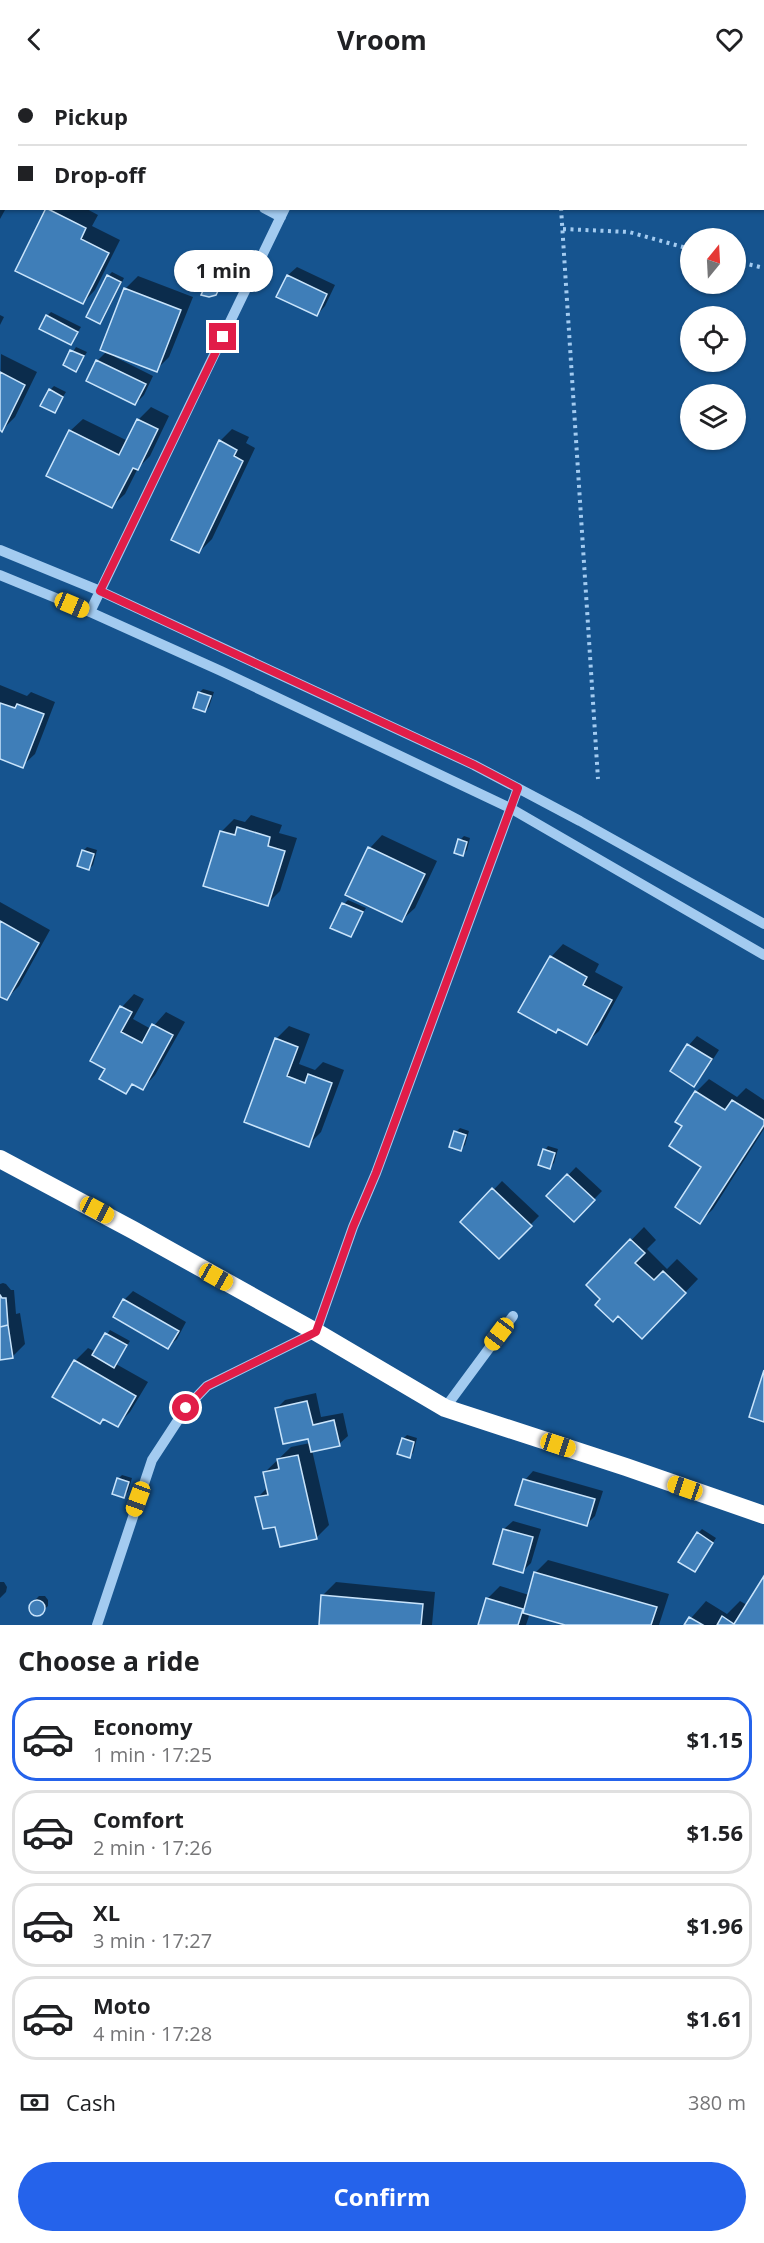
<!DOCTYPE html>
<html lang="en">
<head>
<meta charset="utf-8">
<style>
  :root { --surface:#fff; --page:#f6f6f6; --text:#202124; --muted:#757577; --line:#e0e0e0; --accent:#2563eb }
  body { margin:0; font-family:"Open Sans",sans-serif; background:var(--page); color:var(--text); height:100vh; display:flex; flex-direction:column; font-size:22px; white-space:nowrap }
  * { box-sizing:border-box; margin:0 }
  p { font-size:20px; color:var(--muted) }
  .icon { flex:none; width:33px; height:33px; fill:none; stroke:currentColor; stroke-width:2; stroke-linecap:round; stroke-linejoin:round }
  .map { position:relative; height:1547px; overflow:hidden }
  .panel { display:flex; flex-direction:column; background:var(--surface); flex:1 }
  .panel>* { flex:none }
  .top-card { position:absolute; left:0px; top:0px; width:765px; height:132px; box-shadow:0 2px 4px #0004; display:grid; align-content:center; height:132px; padding:0 18px; background:var(--surface) }
  .needle { width:39px; rotate:18deg }
  .fabs { position:absolute; left:680px; top:150px; display:grid; gap:12px }
  .fabs a { display:grid; place-items:center; width:66px; height:66px; border-radius:50%; background:var(--surface); box-shadow:0 2px 4px #0004; font-size:30px }
  .end { position:absolute; width:27px; height:27px; margin:-14px; border:8px solid #e11d48; background:#fff; box-shadow:0 0 0 3px #fff }
  .from { border-radius:50% }
  .bubble { position:absolute; height:42px; border-radius:21px; background:var(--surface); box-shadow:0 2px 4px #0004; font-size:20px; font-weight:700; line-height:42px; text-align:center }
  .car { position:absolute; width:18px; height:36px; margin:-18px -9px; border-radius:8px; box-shadow:0 0 4px 2px #0007; background:linear-gradient(#f5c518 24%,#345 0 40%,#f5c518 0 76%,#345 0 86%,#f5c518 0) }
  .top-card b { display:flex; align-items:center; gap:21px; height:57px; font-size:22px }
  .top-card b+b { border-top:2px solid var(--line) }
  .top-card i { width:15px; height:15px; background:var(--text) }
  ul { padding:0; list-style:none }
  li { display:flex; align-items:center; gap:18px; height:84px; margin:0 12px 9px; padding:0 6px; border:3px solid var(--line); border-radius:24px }
  li div { flex:1 }
  li b { display:block; font-size:22px }
  li em { font-style:normal; font-weight:700 }
  li.current { border-color:var(--accent) }
  li>.icon { width:54px; height:54px; stroke-width:1.5 }
  h2 { padding:0 18px; font-size:27px; line-height:72px }
  .pay { display:flex; align-items:center; gap:15px; height:66px; padding:0 18px; font-size:22px }
  .pay p { margin-inline-start:auto }
  .primary-button { display:flex; gap:12px; margin-top:auto; padding:12px 18px }
  .primary-button a { flex:1; height:69px; border-radius:36px; background:var(--accent); color:#fff; font-size:24px; font-weight:700; line-height:69px; text-align:center }
  header { display:flex; justify-content:space-between; align-items:center; height:78px; padding:0 18px; background:var(--surface); font-size:27px; font-weight:700 }
  .map>svg:first-child { display:block }
  .shadow { fill:#0007 }
  .building { fill:#3f7eb8; stroke:#c9e4fb; stroke-width:1.5 }
  .lines { fill:none; stroke-linecap:round; stroke-linejoin:round }
  .path { stroke:#a3cbf0; stroke-width:4; stroke-dasharray:3 4.5; stroke-linecap:butt }
  .minor { stroke:#a3cbf0; stroke-width:10 }
  .highway { stroke:#fff; stroke-width:18 }
  .route { stroke:#e11d48; stroke-width:8 }
</style>
</head>
<body>
<header><svg class="icon" aria-label="back" viewBox="0 0 24 24"><path d="M15 5l-7 7 7 7"/></svg>Vroom<svg class="icon" aria-label="heart" viewBox="0 0 24 24"><path d="M12 20l-8-8c-3-5 5-10 8-4 3-6 11-1 8 4z"/></svg></header>
<div class="map">
<svg width="764" height="1547" viewBox="0 0 764 1547">
  <rect width="100%" height="100%" fill="#16548f"/>
  <path class="shadow" d="M 168,0 L 346,0 L 345,2 Z
    M 0,130 L 5,132 L 0,141 Z
    M 48,130 L 85,130 L 98,137 L 92,148 L 120,162 L 95,212 L 83,225 L 17,192 Z
    M 297,189 L 335,207 L 325,228 L 317,237 L 278,218 L 288,197 Z
    M 112,194 L 124,200 L 104,240 L 100,244 L 108,198 Z
    M 138,198 L 193,219 L 169,279 L 156,292 L 116,277 L 115,279 L 153,298 L 144,317 L 135,326 L 97,283 L 107,273 L 125,211 Z
    M 212,201 L 223,205 L 221,207 L 209,203 Z
    M 51,234 L 81,249 L 71,265 L 47,238 Z
    M 0,237 L 4,239 L 0,247 Z
    M 76,269 L 87,274 L 76,292 L 65,286 Z
    M 1,276 L 37,294 L 15,339 L 2,352 L 0,351 Z
    M 54,308 L 66,314 L 54,333 L 50,312 Z
    M 151,329 L 169,338 L 150,378 L 138,390 L 125,416 L 112,428 L 70,353 L 83,341 L 128,363 L 138,342 Z
    M 232,351 L 249,359 L 246,365 L 255,370 L 212,461 L 199,474 L 220,363 Z
    M 0,607 L 27,618 L 31,614 L 55,624 L 35,676 L 22,688 L 0,680 Z
    M 203,611 L 214,614 L 209,629 L 205,633 L 199,615 Z
    M 251,737 L 282,747 L 279,755 L 297,760 L 280,813 L 267,826 L 205,807 L 222,753 L 234,741 L 245,744 Z
    M 382,757 L 437,783 L 415,830 L 402,842 L 347,817 L 370,770 Z
    M 464,758 L 470,760 L 467,772 L 463,776 L 460,762 Z
    M 87,769 L 97,772 L 93,787 L 89,791 L 83,773 Z
    M 348,822 L 366,830 L 350,857 L 344,826 Z
    M 0,824 L 50,852 L 19,908 L 6,921 L 0,917 Z
    M 563,866 L 599,886 L 595,894 L 623,909 L 599,953 L 586,965 L 551,879 Z
    M 134,916 L 144,921 L 133,941 L 151,951 L 166,934 L 185,944 L 155,997 L 143,1010 L 134,1005 L 126,1014 L 107,991 L 92,982 L 122,929 Z
    M 289,948 L 310,956 L 299,986 L 315,992 L 323,984 L 344,992 L 321,1054 L 308,1067 L 245,1043 L 276,961 Z
    M 697,958 L 719,972 L 702,998 L 694,1007 L 672,993 L 689,967 Z
    M 709,1001 L 737,1019 L 746,1010 L 764,1022 L 764,1051 L 713,1131 L 700,1144 L 703,1088 L 696,1014 Z
    M 460,1050 L 469,1053 L 465,1067 L 461,1071 L 456,1054 Z
    M 548,1068 L 558,1071 L 554,1085 L 550,1089 L 545,1072 Z
    M 576,1089 L 602,1113 L 574,1142 L 548,1118 Z
    M 502,1103 L 539,1138 L 499,1179 L 463,1144 Z
    M 644,1149 L 656,1162 L 647,1171 L 667,1191 L 677,1181 L 698,1201 L 655,1246 L 618,1236 L 588,1207 Z
    M 3,1205 L 6,1206 L 11,1212 L 14,1212 L 16,1236 L 20,1235 L 25,1266 L 12,1279 L 0,1282 L 0,1206 Z
    M 133,1213 L 186,1244 L 177,1261 L 168,1269 L 124,1222 Z
    M 110,1252 L 130,1263 L 116,1286 L 148,1304 L 130,1334 L 117,1347 L 105,1340 L 100,1344 L 75,1283 L 88,1270 L 96,1274 Z
    M 316,1315 L 321,1339 L 343,1335 L 348,1358 L 339,1366 L 312,1372 L 329,1447 L 316,1460 L 276,1447 L 257,1420 L 268,1409 L 264,1395 L 291,1369 L 310,1365 L 309,1359 L 276,1331 L 285,1322 Z
    M 407,1357 L 417,1360 L 413,1375 L 409,1378 L 403,1361 Z
    M 533,1393 L 603,1413 L 595,1438 L 587,1446 L 525,1402 Z
    M 122,1397 L 132,1400 L 128,1414 L 124,1418 L 118,1401 Z
    M 513,1443 L 541,1451 L 531,1485 L 523,1493 L 495,1485 L 504,1451 Z
    M 702,1451 L 716,1460 L 698,1488 L 698,1455 Z
    M 548,1482 L 669,1516 L 659,1547 L 570,1547 L 530,1535 L 526,1547 L 480,1547 L 487,1521 L 500,1508 L 529,1517 L 536,1494 Z
    M 764,1501 L 764,1547 L 685,1547 L 706,1523 L 727,1536 L 740,1523 L 747,1527 Z
    M 0,1504 L 4,1504 L 7,1509 L 6,1514 L 0,1520 Z
    M 336,1504 L 435,1514 L 432,1547 L 320,1547 L 323,1517 Z
    M 39,1518 L 45,1518 L 48,1522 L 48,1528 L 39,1536 L 34,1536 L 30,1532 L 30,1527 Z"/>
  <path class="building" d="M 165,0 L 311,0 L 313,2 L 167,2 Z
    M 46,130 L 86,150 L 81,161 L 109,175 L 83,226 L 15,193 Z
    M 107,197 L 121,204 L 100,246 L 86,239 Z
    M 287,197 L 327,216 L 317,238 L 276,219 Z
    M 207,204 L 220,209 L 216,217 L 209,219 L 201,217 Z
    M 124,210 L 181,232 L 157,294 L 100,272 Z
    M 46,237 L 78,254 L 71,267 L 39,251 Z
    M 70,272 L 84,278 L 76,294 L 63,287 Z
    M 96,282 L 146,306 L 135,327 L 86,303 Z
    M 0,294 L 25,307 L 2,354 L 0,352 Z
    M 49,311 L 63,319 L 55,335 L 40,328 Z
    M 137,341 L 158,351 L 138,392 L 133,390 L 112,430 L 46,398 L 69,352 L 119,377 Z
    M 219,362 L 237,372 L 234,378 L 243,383 L 199,475 L 171,462 Z
    M 198,614 L 211,618 L 205,634 L 193,630 Z
    M 0,625 L 15,630 L 17,626 L 44,636 L 23,690 L 0,681 Z
    M 237,749 L 270,759 L 268,768 L 285,773 L 268,828 L 203,808 L 220,753 L 235,757 Z
    M 458,761 L 467,764 L 463,778 L 454,775 Z
    M 368,769 L 425,796 L 402,844 L 345,817 Z
    M 82,772 L 94,776 L 89,792 L 77,788 Z
    M 342,825 L 363,834 L 351,859 L 330,850 Z
    M 0,843 L 39,865 L 7,922 L 0,919 Z
    M 550,878 L 587,899 L 583,907 L 612,922 L 587,967 L 558,951 L 556,955 L 518,934 Z
    M 120,928 L 132,934 L 121,954 L 142,965 L 152,946 L 173,957 L 143,1012 L 132,1006 L 126,1016 L 99,1001 L 105,991 L 90,983 Z
    M 275,960 L 298,969 L 287,998 L 305,1005 L 308,996 L 332,1005 L 309,1069 L 244,1044 Z
    M 687,966 L 712,981 L 694,1009 L 670,993 Z
    M 695,1013 L 725,1032 L 732,1022 L 764,1042 L 764,1047 L 700,1146 L 675,1129 L 701,1089 L 669,1068 L 682,1048 L 675,1044 Z
    M 454,1053 L 466,1057 L 461,1073 L 449,1069 Z
    M 543,1071 L 555,1075 L 550,1091 L 538,1087 Z
    M 567,1096 L 595,1122 L 574,1144 L 546,1118 Z
    M 492,1110 L 532,1148 L 499,1181 L 460,1144 Z
    M 630,1161 L 645,1175 L 635,1185 L 654,1202 L 663,1193 L 686,1215 L 642,1261 L 618,1238 L 613,1244 L 595,1227 L 600,1221 L 586,1207 Z
    M 0,1217 L 2,1220 L 6,1220 L 8,1247 L 0,1249 Z
    M 123,1221 L 179,1253 L 168,1271 L 113,1239 Z
    M 8,1247 L 13,1280 L 0,1282 L 0,1249 Z
    M 105,1255 L 127,1267 L 114,1290 L 92,1277 Z
    M 74,1282 L 136,1318 L 118,1349 L 103,1341 L 100,1346 L 52,1319 Z
    M 764,1292 L 764,1344 L 749,1339 Z
    M 307,1323 L 313,1347 L 334,1342 L 340,1368 L 311,1374 L 308,1361 L 283,1366 L 275,1330 Z
    M 402,1360 L 414,1364 L 410,1380 L 397,1376 Z
    M 298,1377 L 317,1461 L 280,1469 L 275,1449 L 263,1451 L 255,1419 L 268,1417 L 263,1394 L 279,1391 L 277,1381 Z
    M 117,1400 L 129,1404 L 124,1420 L 112,1416 Z
    M 523,1401 L 595,1421 L 587,1448 L 515,1427 Z
    M 503,1451 L 533,1459 L 523,1495 L 493,1486 Z
    M 697,1454 L 713,1465 L 695,1494 L 678,1484 Z
    M 534,1494 L 657,1529 L 651,1547 L 565,1547 L 523,1535 Z
    M 764,1498 L 764,1547 L 717,1547 L 722,1538 L 734,1546 Z
    M 321,1517 L 423,1526 L 421,1547 L 319,1547 Z
    M 486,1520 L 523,1531 L 518,1547 L 478,1547 Z
    M29 1530a8 8 0 1 1 16 0a8 8 0 1 1-16 0Z
    M 689,1539 L 703,1547 L 684,1547 Z"/>
  <g class="lines">
    <path class="path" d="M 553,0 L 553,2
      M 561,130 L 598,701
      M 563,151 L 629,154 L 690,171
      M 735,183 L 764,190"/>
    <path class="minor" d="M 0,0 L 3,2
      M 348,2 L 348,0
      M 264,130 L 281,139
      M 0,472 L 100,513 L 474,687 L 580,743 L 764,846
      M 0,497 L 90,534 L 221,593 L 510,730 L 764,877
      M 90,534 L 285,130
      M 445,1330 L 513,1238
      M 97,1547 L 152,1382 L 186,1330 L 207,1308 L 316,1254 L 353,1149 L 376,1095 L 518,710"/>
    <path class="highway" d="M 0,1081 L 133,1152 L 316,1254 L 445,1330 L 626,1389 L 764,1437"/>
  </g>
  <g class="lines">
    <path class="route" d="M 186,1330 L 207,1308 L 316,1254 L 353,1149 L 376,1095 L 518,710 L 474,687 L 100,513 L 223,259"/>
  </g>
</svg>
<div class="fabs">
<a><svg class="needle" viewBox="-14 -14 28 28"><path d="M0-13l5 13h-10z" fill="#e53935"/><path d="M0 13l5-13h-10z" fill="#757577"/></svg></a>
<a><svg class="icon" aria-label="locate" viewBox="0 0 24 24"><circle cx="12" cy="12" r="6"/><path d="M12 2v4M12 18v4M2 12h4M18 12h4"/></svg></a>
<a><svg class="icon" aria-label="layers" viewBox="0 0 24 24"><path d="M12 4l9 5-9 5-9-5zM3 14l9 5 9-5"/></svg></a>
</div>
<i class="end from" style="left:186px;top:1330px"></i>
<i class="end" style="left:223px;top:259px"></i>
<div class="bubble" style="left:174px;top:172px;width:99px">1 min</div>
<i class="car" style="left:72px;top:527px;rotate:113deg"></i>
<i class="car" style="left:97px;top:1132px;rotate:118deg"></i>
<i class="car" style="left:216px;top:1199px;rotate:119deg"></i>
<i class="car" style="left:499px;top:1256px;rotate:217deg"></i>
<i class="car" style="left:558px;top:1367px;rotate:108deg"></i>
<i class="car" style="left:685px;top:1410px;rotate:289deg"></i>
<i class="car" style="left:138px;top:1421px;rotate:200deg"></i>
<div class="top-card">
<b><i class="from"></i>Pickup</b>
<b><i></i>Drop-off</b>
</div>
</div>
<section class="panel">
<h2>Choose a ride</h2>
<ul>
<li class="current"><svg class="icon" aria-label="car" viewBox="0 0 24 24"><path d="M5 17H2v-5l4-1 3-4h7l3 4 3 1v5h-3M9 17h6M6 11h13"/><circle cx="7" cy="17" r="2"/><circle cx="17" cy="17" r="2"/></svg><div><b>Economy</b><p>1 min · 17:25</p></div><em>$1.15</em></li>
<li><svg class="icon" aria-label="car" viewBox="0 0 24 24"><path d="M5 17H2v-5l4-1 3-4h7l3 4 3 1v5h-3M9 17h6M6 11h13"/><circle cx="7" cy="17" r="2"/><circle cx="17" cy="17" r="2"/></svg><div><b>Comfort</b><p>2 min · 17:26</p></div><em>$1.56</em></li>
<li><svg class="icon" aria-label="car" viewBox="0 0 24 24"><path d="M5 17H2v-5l4-1 3-4h7l3 4 3 1v5h-3M9 17h6M6 11h13"/><circle cx="7" cy="17" r="2"/><circle cx="17" cy="17" r="2"/></svg><div><b>XL</b><p>3 min · 17:27</p></div><em>$1.96</em></li>
<li><svg class="icon" aria-label="car" viewBox="0 0 24 24"><path d="M5 17H2v-5l4-1 3-4h7l3 4 3 1v5h-3M9 17h6M6 11h13"/><circle cx="7" cy="17" r="2"/><circle cx="17" cy="17" r="2"/></svg><div><b>Moto</b><p>4 min · 17:28</p></div><em>$1.61</em></li>
</ul>
<div class="pay"><svg class="icon" aria-label="cash" viewBox="0 0 24 24"><path d="M3 7h18v10H3z"/><circle cx="12" cy="12" r="2"/></svg>Cash<p>380 m</p></div>
<div class="primary-button"><a>Confirm</a></div>
</section>
</body>
</html>
